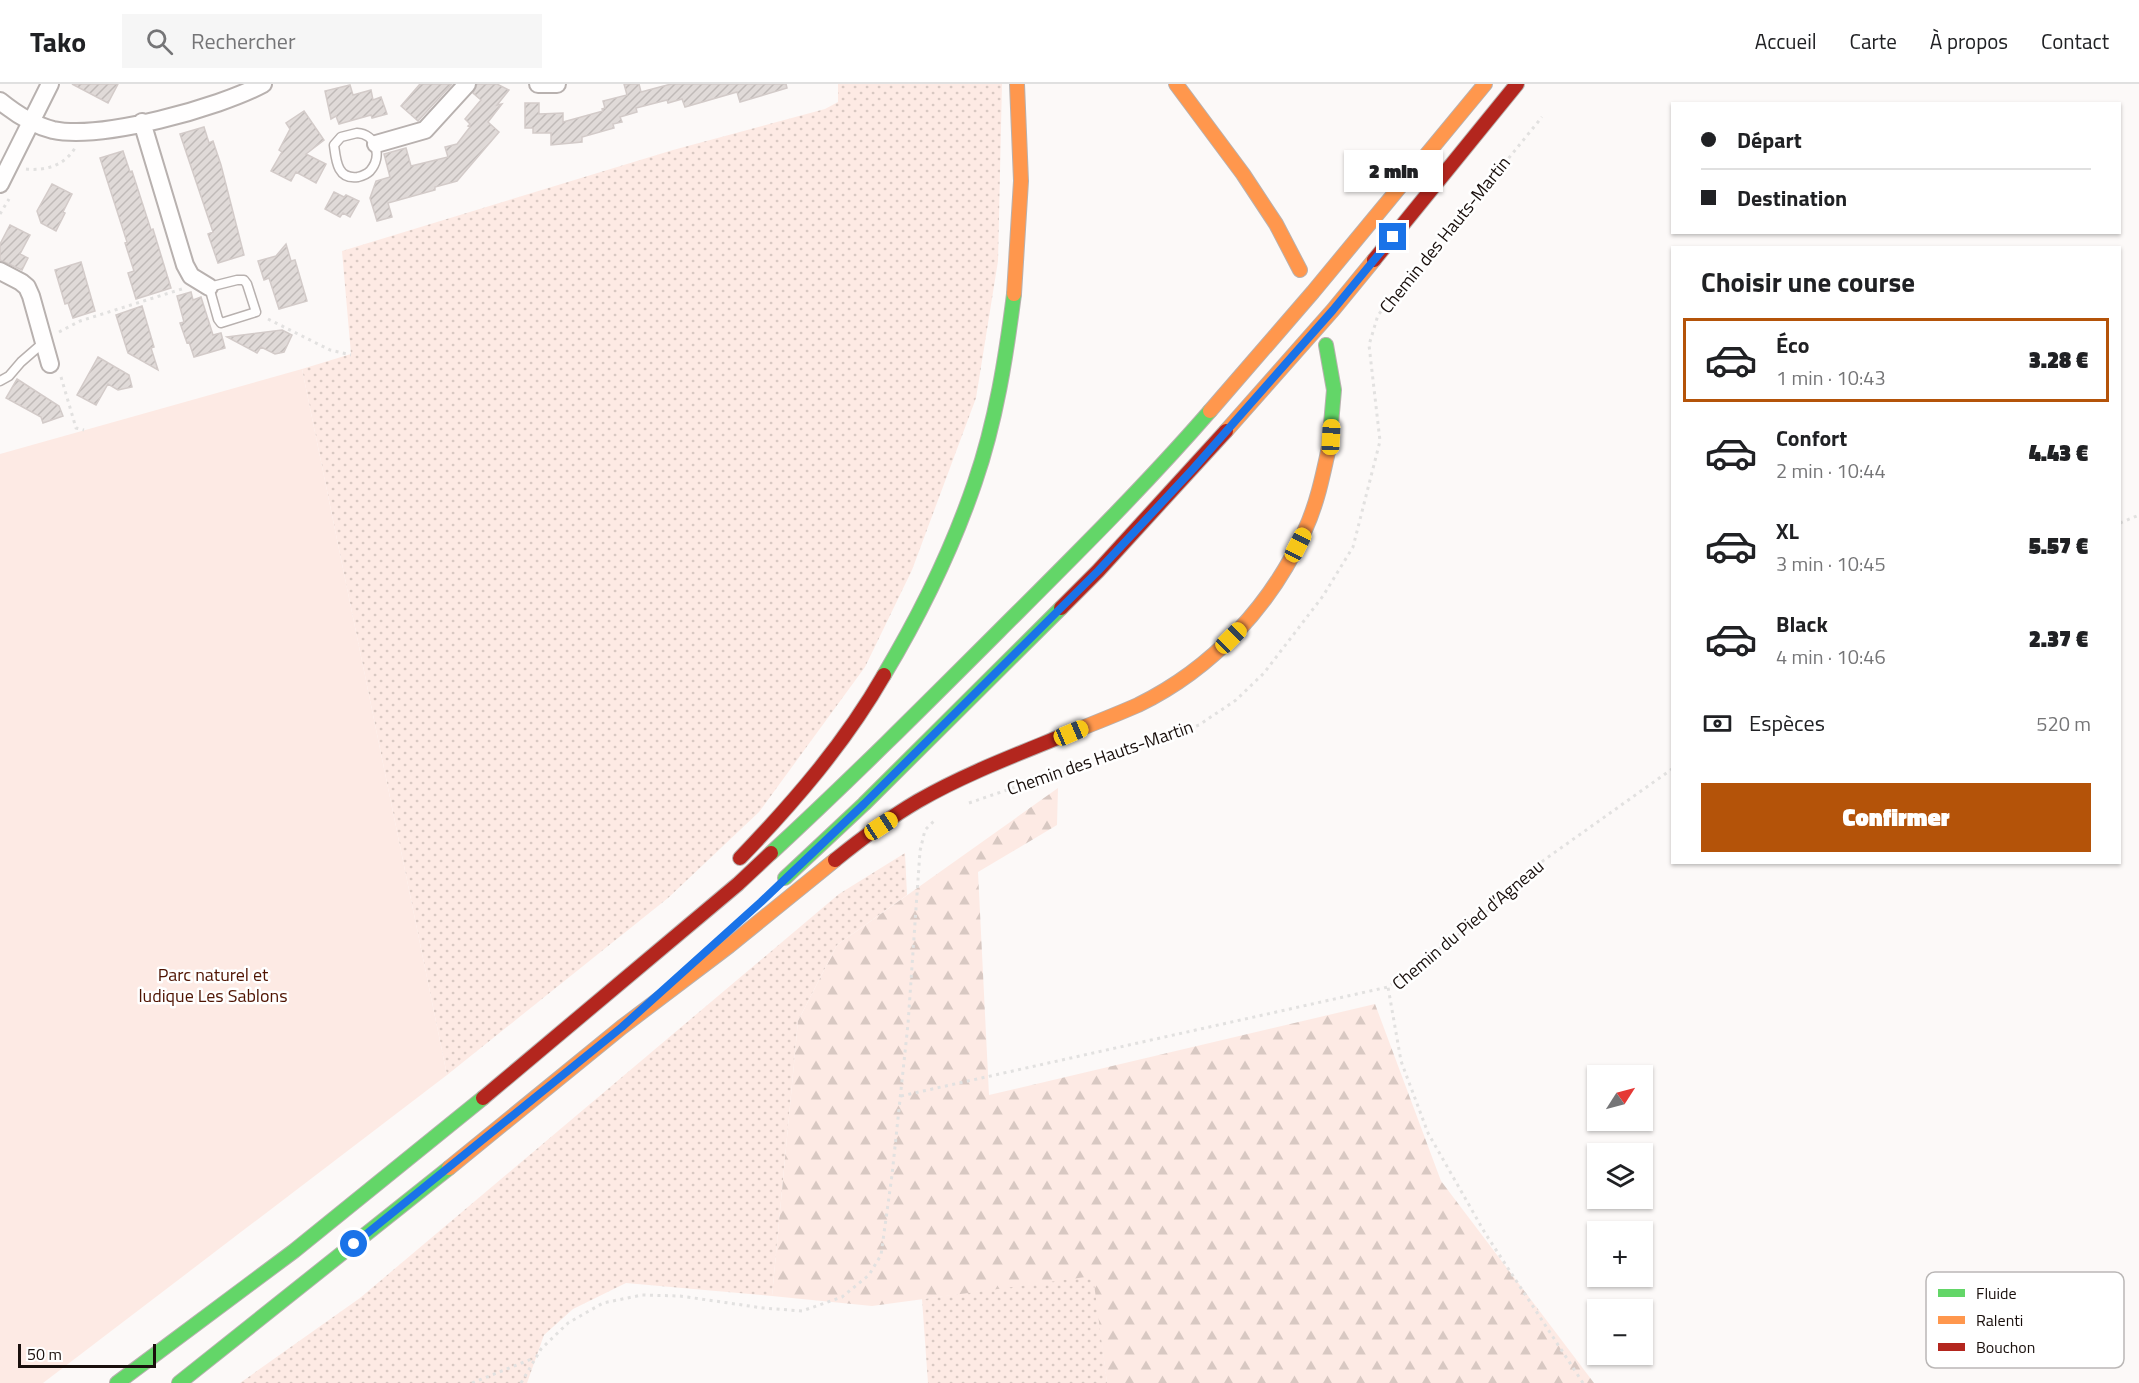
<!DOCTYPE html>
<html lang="fr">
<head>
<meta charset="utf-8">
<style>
  :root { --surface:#fff; --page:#f6f6f6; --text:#202124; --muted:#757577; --line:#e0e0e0; --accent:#b45309 }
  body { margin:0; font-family:"Titillium Web",sans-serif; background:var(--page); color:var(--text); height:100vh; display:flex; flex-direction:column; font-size:22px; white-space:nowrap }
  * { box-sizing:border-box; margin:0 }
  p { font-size:20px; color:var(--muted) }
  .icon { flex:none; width:33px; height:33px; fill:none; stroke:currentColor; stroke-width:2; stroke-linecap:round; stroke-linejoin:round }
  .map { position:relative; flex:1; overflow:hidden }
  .drawer { position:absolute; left:1671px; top:162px; width:450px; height:618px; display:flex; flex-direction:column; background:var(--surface); border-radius:0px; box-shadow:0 2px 4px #0004 }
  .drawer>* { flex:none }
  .top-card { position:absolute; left:1671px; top:18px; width:450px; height:132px; border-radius:0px; box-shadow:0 2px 4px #0004; display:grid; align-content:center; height:132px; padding:0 30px; background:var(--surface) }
  .needle { width:39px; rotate:54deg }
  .fabs { position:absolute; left:1587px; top:981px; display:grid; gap:12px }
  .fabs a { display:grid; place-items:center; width:66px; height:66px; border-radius:0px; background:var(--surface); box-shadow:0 2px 4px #0004; font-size:30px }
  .scale { position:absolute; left:18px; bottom:15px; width:138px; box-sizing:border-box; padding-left:6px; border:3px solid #190f0c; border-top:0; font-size:16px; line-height:21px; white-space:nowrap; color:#190f0c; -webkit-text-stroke:4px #fff; paint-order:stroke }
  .end { position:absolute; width:27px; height:27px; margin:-14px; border:8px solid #1a73e8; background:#fff; box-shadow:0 0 0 3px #fff }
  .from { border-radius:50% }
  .bubble { position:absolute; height:42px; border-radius:0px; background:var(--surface); box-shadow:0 2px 4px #0004; font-size:20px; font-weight:800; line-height:42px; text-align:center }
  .car { position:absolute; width:18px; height:36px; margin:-18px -9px; border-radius:8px; box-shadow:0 0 4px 2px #0007; background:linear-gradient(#f5c518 24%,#345 0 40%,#f5c518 0 76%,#345 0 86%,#f5c518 0) }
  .top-card b { display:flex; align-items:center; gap:21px; height:57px; font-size:22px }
  .top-card b+b { border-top:2px solid var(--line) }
  .top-card i { width:15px; height:15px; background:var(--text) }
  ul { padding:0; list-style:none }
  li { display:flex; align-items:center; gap:18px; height:84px; margin:0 12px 9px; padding:0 18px; border:3px solid transparent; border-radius:0px }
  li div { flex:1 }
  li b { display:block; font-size:22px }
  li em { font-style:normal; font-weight:800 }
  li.active { border-color:var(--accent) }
  li>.icon { width:54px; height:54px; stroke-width:1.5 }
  h2 { padding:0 30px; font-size:27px; line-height:72px }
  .pay { display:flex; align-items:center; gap:15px; height:66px; padding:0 30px; font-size:22px }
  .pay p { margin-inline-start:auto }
  .button { display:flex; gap:12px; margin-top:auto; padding:12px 30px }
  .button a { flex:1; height:69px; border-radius:0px; background:var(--accent); color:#fff; font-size:24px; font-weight:800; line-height:69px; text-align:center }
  header { display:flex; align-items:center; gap:36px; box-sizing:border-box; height:84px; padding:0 30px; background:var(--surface); border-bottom:2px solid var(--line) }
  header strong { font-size:28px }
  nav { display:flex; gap:33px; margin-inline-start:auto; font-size:21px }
  .search { width:420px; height:54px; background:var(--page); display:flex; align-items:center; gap:15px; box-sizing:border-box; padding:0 21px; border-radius:0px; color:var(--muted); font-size:22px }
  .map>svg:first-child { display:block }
  .grass { fill:url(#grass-dots) }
  .forest { fill:url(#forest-firs) }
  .green { fill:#fdeae4 }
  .building { fill:url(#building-hatch); stroke:#d3cbc9; stroke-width:1.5 }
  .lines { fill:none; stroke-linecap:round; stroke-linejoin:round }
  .lane-casing { stroke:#b8b1af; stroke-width:11 }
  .street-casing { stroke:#b8b1af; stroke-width:20 }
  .fast-casing { stroke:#b8b1af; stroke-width:16 }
  .slow-casing { stroke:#b8b1af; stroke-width:16 }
  .jam-casing { stroke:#b8b1af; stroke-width:16 }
  .path { stroke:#e2e1e0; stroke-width:3; stroke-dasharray:3 4.5; stroke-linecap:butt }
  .lane { stroke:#fffefe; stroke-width:8 }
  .street { stroke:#fffefe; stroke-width:16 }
  .fast { stroke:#63d668; stroke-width:14 }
  .slow { stroke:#ff974d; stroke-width:14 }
  .jam { stroke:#b3261e; stroke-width:14 }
  .route { stroke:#1a73e8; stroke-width:8 }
  .labels { text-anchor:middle; stroke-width:5; stroke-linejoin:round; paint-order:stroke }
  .street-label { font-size:18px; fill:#190f0c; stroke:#fff }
  .park-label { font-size:18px; fill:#4f1402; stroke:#fff }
  .key { fill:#fff; stroke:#bab7b6; stroke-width:1.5 }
  .key-label { font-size:16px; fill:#190f0c }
</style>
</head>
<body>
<header>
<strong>Tako</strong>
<div class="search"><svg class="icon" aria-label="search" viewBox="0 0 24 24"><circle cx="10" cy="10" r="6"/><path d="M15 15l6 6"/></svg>Rechercher</div>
<nav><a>Accueil</a><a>Carte</a><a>À propos</a><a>Contact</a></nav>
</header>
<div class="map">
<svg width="2139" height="1299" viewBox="0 0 2139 1299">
  <defs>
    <pattern id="grass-dots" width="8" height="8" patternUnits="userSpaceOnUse" patternTransform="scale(1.5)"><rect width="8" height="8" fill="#fdeae4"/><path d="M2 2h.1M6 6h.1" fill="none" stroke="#d8c8c2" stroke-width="1.8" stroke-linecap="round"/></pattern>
    <pattern id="forest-firs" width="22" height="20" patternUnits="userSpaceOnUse" patternTransform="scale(1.5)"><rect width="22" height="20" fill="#fdeae4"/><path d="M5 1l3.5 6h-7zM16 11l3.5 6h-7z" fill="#d8c8c2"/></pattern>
    <pattern id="building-hatch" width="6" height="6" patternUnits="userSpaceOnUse" patternTransform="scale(1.5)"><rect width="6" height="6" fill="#e0dad8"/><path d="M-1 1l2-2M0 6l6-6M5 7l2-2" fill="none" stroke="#c0bab8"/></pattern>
  </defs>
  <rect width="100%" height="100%" fill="#fcf9f8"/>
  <path class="grass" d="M 838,0 L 1002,0 L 998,177 L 976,314 L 912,486 L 865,583 L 759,728 L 668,814 L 447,991 L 302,285 L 351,270 L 342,167 L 673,66 L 825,25 L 838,18 Z
    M 905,769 L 907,811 L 837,861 L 798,937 L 772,1212 L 626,1199 L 573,1225 L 544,1251 L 527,1299 L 240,1299 L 360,1214 L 839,810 Z
    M 1094,1191 L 1107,1299 L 928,1299 L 922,1215 Z"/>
  <path class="forest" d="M 1058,704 L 1057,741 L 978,788 L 989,1011 L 1375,920 L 1441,1097 L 1594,1299 L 1107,1299 L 1093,1192 L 872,1222 L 772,1212 L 798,937 L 837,861 Z"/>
  <path class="green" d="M 302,285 L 447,991 L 43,1299 L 0,1299 L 0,370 Z"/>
  <path class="building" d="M 72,0 L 118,0 L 108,19 Z
    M 420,0 L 452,0 L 418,37 L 401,22 Z
    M 477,0 L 497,0 L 509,6 L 497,21 L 502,20 L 488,38 L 499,48 L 457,97 L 435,103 L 435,106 L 388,119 L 392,133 L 377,137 L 370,114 L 376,97 L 390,93 L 384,70 L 406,64 L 411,82 L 448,73 L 445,63 L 457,60 L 470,43 L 468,42 L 470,40 L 465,35 L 481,16 L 473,9 Z
    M 624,0 L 639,0 L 641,8 L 671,0 L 786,0 L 787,4 L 740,18 L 737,8 L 685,23 L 682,15 L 668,19 L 667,16 L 636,24 L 637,28 L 620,33 L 622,38 L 613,40 L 614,44 L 582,53 L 582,58 L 551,61 L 551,49 L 533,49 L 533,44 L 525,44 L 525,19 L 539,19 L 539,30 L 563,29 L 563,38 L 603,27 L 602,25 L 605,24 L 603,17 L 627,11 Z
    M 350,1 L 353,11 L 371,6 L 373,16 L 381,13 L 387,30 L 372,34 L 371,31 L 339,40 L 336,32 L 331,35 L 325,7 Z
    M 304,27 L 324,56 L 306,70 L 326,80 L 316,99 L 296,88 L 291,97 L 271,87 L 282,68 L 279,66 L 290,45 L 286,39 Z
    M 204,43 L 209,59 L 213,57 L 221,81 L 244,171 L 218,179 L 208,150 L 213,148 L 180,50 Z
    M 123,67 L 130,88 L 132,87 L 151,146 L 153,145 L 171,204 L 136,215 L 128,189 L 134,187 L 125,159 L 127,158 L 100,74 Z
    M 52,100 L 72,110 L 63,128 L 65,129 L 56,147 L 41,139 L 37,127 Z
    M 334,108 L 344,113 L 346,111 L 359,117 L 350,133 L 343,129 L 340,133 L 325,125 Z
    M 10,141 L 30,151 L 20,170 L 28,174 L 22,186 L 0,176 L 0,160 Z
    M 286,160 L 291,177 L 295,176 L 307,217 L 279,225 L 269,194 L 264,196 L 258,177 L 276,172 Z
    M 81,178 L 95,227 L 73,234 L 68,219 L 65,220 L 55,186 Z
    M 191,208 L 193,216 L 201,213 L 213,251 L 221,249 L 225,264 L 194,273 L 189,258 L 187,259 L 180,239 L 184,238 L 177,212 Z
    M 142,222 L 154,263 L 151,264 L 158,286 L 128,269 L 116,231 Z
    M 282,246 L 292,251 L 284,268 L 275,270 L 261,263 L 257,269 L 227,253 Z
    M 98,273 L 129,291 L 132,303 L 118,306 L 108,300 L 96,321 L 77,311 Z
    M 17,295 L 59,322 L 63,332 L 43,339 L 41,333 L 6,314 Z"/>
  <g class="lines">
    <defs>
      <path id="lane" d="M 357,49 C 376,50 383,72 370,87 C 367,90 362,92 358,93 C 337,96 336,76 334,61 L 341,53 Z
        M 237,196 L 244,196 L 247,200 L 256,228 L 221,239 L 218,235 L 209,203 Z
        M 0,297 L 9,292 L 21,278 L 44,258"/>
      <path id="street" d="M 538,0 L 557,0
        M 0,17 C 16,30 33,41 53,46 C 102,56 218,24 263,0
        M 142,38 L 185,181 L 191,192 L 209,203
        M 376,60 L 425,46 L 467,0
        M 0,100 L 50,0
        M 0,187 L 21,198 L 27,203 L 31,212 L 50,280"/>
      <path id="fast" d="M 1326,261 L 1334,306 L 1329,363
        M 884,591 C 921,529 952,466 975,398 C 996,337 1006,273 1014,210
        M 771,769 C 849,697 924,622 999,547 C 1071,475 1143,404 1210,327
        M 785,794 L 864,720 L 1061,524
        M 117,1299 L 294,1167 L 483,1014
        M 179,1299 L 449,1084"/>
      <path id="slow" d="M 1176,0 L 1243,90 L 1276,140 L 1300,186
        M 1014,210 L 1021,97 L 1017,0
        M 1210,327 L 1313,208 L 1485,0
        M 1226,347 L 1333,226 L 1374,176
        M 1062,652 C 1087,642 1113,632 1138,621 C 1212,585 1272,521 1305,446 C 1317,420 1323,391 1329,363
        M 449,1084 L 622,943 L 729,862 L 835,776"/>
      <path id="jam" d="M 1374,176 L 1517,0
        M 1061,524 L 1098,487 L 1226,347
        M 740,774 C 794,718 845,659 884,591
        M 835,776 C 861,755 889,734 918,717 C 963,691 1013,672 1062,652
        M 483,1014 L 738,800 L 771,769"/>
    </defs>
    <use href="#lane" class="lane-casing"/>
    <use href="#street" class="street-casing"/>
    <use href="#fast" class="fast-casing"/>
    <use href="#slow" class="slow-casing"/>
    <use href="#jam" class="jam-casing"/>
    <path class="path" d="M 26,85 C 45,87 64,82 75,64
      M 0,130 L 9,115
      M 268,235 L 330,266 L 351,271
      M 59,248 L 80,237 L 182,205
      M 61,293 L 76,344 L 84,346
      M 2120,439 L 2139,431
      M 969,719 L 1039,695 L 1115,673 L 1199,641 L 1236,616 L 1264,589 L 1323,512 L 1353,463 L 1380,357 L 1369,261 L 1378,231 L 1440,159 L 1542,33
      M 901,1012 L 1388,903
      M 472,1299 L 534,1274
      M 521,1299 L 541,1265 L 568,1239 L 603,1219 L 642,1211 L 680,1212 L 763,1224 L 802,1227 L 842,1213 L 869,1191 L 881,1171 L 892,1091 L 908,940 L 920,767 L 925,746 L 936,735
      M 1583,1299 L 1485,1149 L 1428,1049 L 1401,977 L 1388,903 L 1472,841 L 1544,776 L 1672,685"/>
    <use href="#lane" class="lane"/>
    <use href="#street" class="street"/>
    <use href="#fast" class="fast"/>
    <use href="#slow" class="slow"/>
    <use href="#jam" class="jam"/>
  </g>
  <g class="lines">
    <path class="route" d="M 354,1160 L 622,943 L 761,818 L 864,720 L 1098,487 L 1193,385 L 1333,226 L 1393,153"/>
  </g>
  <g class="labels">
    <g class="street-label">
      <text transform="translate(1445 151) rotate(-51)" y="6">Chemin des Hauts-Martin</text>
      <text transform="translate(1100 674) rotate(-19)" y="6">Chemin des Hauts-Martin</text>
      <text transform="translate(1468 841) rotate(-40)" y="6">Chemin du Pied d’Agneau</text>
    </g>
    <g class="park-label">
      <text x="213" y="897">Parc naturel et<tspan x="213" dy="21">ludique Les Sablons</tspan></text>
    </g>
  </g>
  <rect x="1926" y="1188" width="198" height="96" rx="9" class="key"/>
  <rect x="1938" y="1205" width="27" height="8" fill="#63d668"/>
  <rect x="1938" y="1232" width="27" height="8" fill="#ff974d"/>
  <rect x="1938" y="1259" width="27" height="8" fill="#b3261e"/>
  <g class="key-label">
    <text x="1976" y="1215">Fluide</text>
    <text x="1976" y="1242">Ralenti</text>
    <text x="1976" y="1269">Bouchon</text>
  </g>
</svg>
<div class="fabs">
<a><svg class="needle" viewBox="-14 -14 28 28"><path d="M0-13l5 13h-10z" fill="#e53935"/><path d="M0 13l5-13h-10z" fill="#757577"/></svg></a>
<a><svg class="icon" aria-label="layers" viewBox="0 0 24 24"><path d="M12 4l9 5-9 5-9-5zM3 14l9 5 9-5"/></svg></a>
<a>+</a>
<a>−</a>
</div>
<div class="scale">50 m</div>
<i class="end from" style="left:354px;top:1160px"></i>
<i class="end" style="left:1393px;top:153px"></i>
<div class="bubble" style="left:1344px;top:66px;width:99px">2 min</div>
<i class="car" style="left:1331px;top:353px;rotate:3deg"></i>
<i class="car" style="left:1298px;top:461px;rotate:27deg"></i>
<i class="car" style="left:1231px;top:554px;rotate:45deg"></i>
<i class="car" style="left:1071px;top:649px;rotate:67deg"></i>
<i class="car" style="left:881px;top:742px;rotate:57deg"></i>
<div class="top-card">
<b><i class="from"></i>Départ</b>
<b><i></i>Destination</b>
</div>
<section class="drawer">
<h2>Choisir une course</h2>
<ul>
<li class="active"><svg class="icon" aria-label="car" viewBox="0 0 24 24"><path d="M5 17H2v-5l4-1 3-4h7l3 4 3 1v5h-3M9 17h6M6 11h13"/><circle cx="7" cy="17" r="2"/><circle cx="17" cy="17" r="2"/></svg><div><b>Éco</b><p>1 min · 10:43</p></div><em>3.28 €</em></li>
<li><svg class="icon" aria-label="car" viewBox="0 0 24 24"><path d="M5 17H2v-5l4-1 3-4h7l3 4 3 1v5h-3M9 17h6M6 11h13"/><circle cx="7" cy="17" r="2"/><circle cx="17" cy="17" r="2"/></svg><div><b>Confort</b><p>2 min · 10:44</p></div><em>4.43 €</em></li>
<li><svg class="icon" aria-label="car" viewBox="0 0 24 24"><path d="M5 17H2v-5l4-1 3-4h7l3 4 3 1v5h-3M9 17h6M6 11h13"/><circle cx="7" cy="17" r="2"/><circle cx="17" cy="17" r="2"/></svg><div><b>XL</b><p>3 min · 10:45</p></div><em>5.57 €</em></li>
<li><svg class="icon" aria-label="car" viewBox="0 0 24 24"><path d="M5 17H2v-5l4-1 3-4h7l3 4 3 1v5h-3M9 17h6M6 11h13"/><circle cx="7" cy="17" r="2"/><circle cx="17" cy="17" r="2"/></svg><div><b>Black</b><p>4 min · 10:46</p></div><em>2.37 €</em></li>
</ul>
<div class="pay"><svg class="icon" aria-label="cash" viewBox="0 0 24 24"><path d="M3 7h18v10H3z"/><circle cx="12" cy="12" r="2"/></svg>Espèces<p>520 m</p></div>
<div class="button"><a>Confirmer</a></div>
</section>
</div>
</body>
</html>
